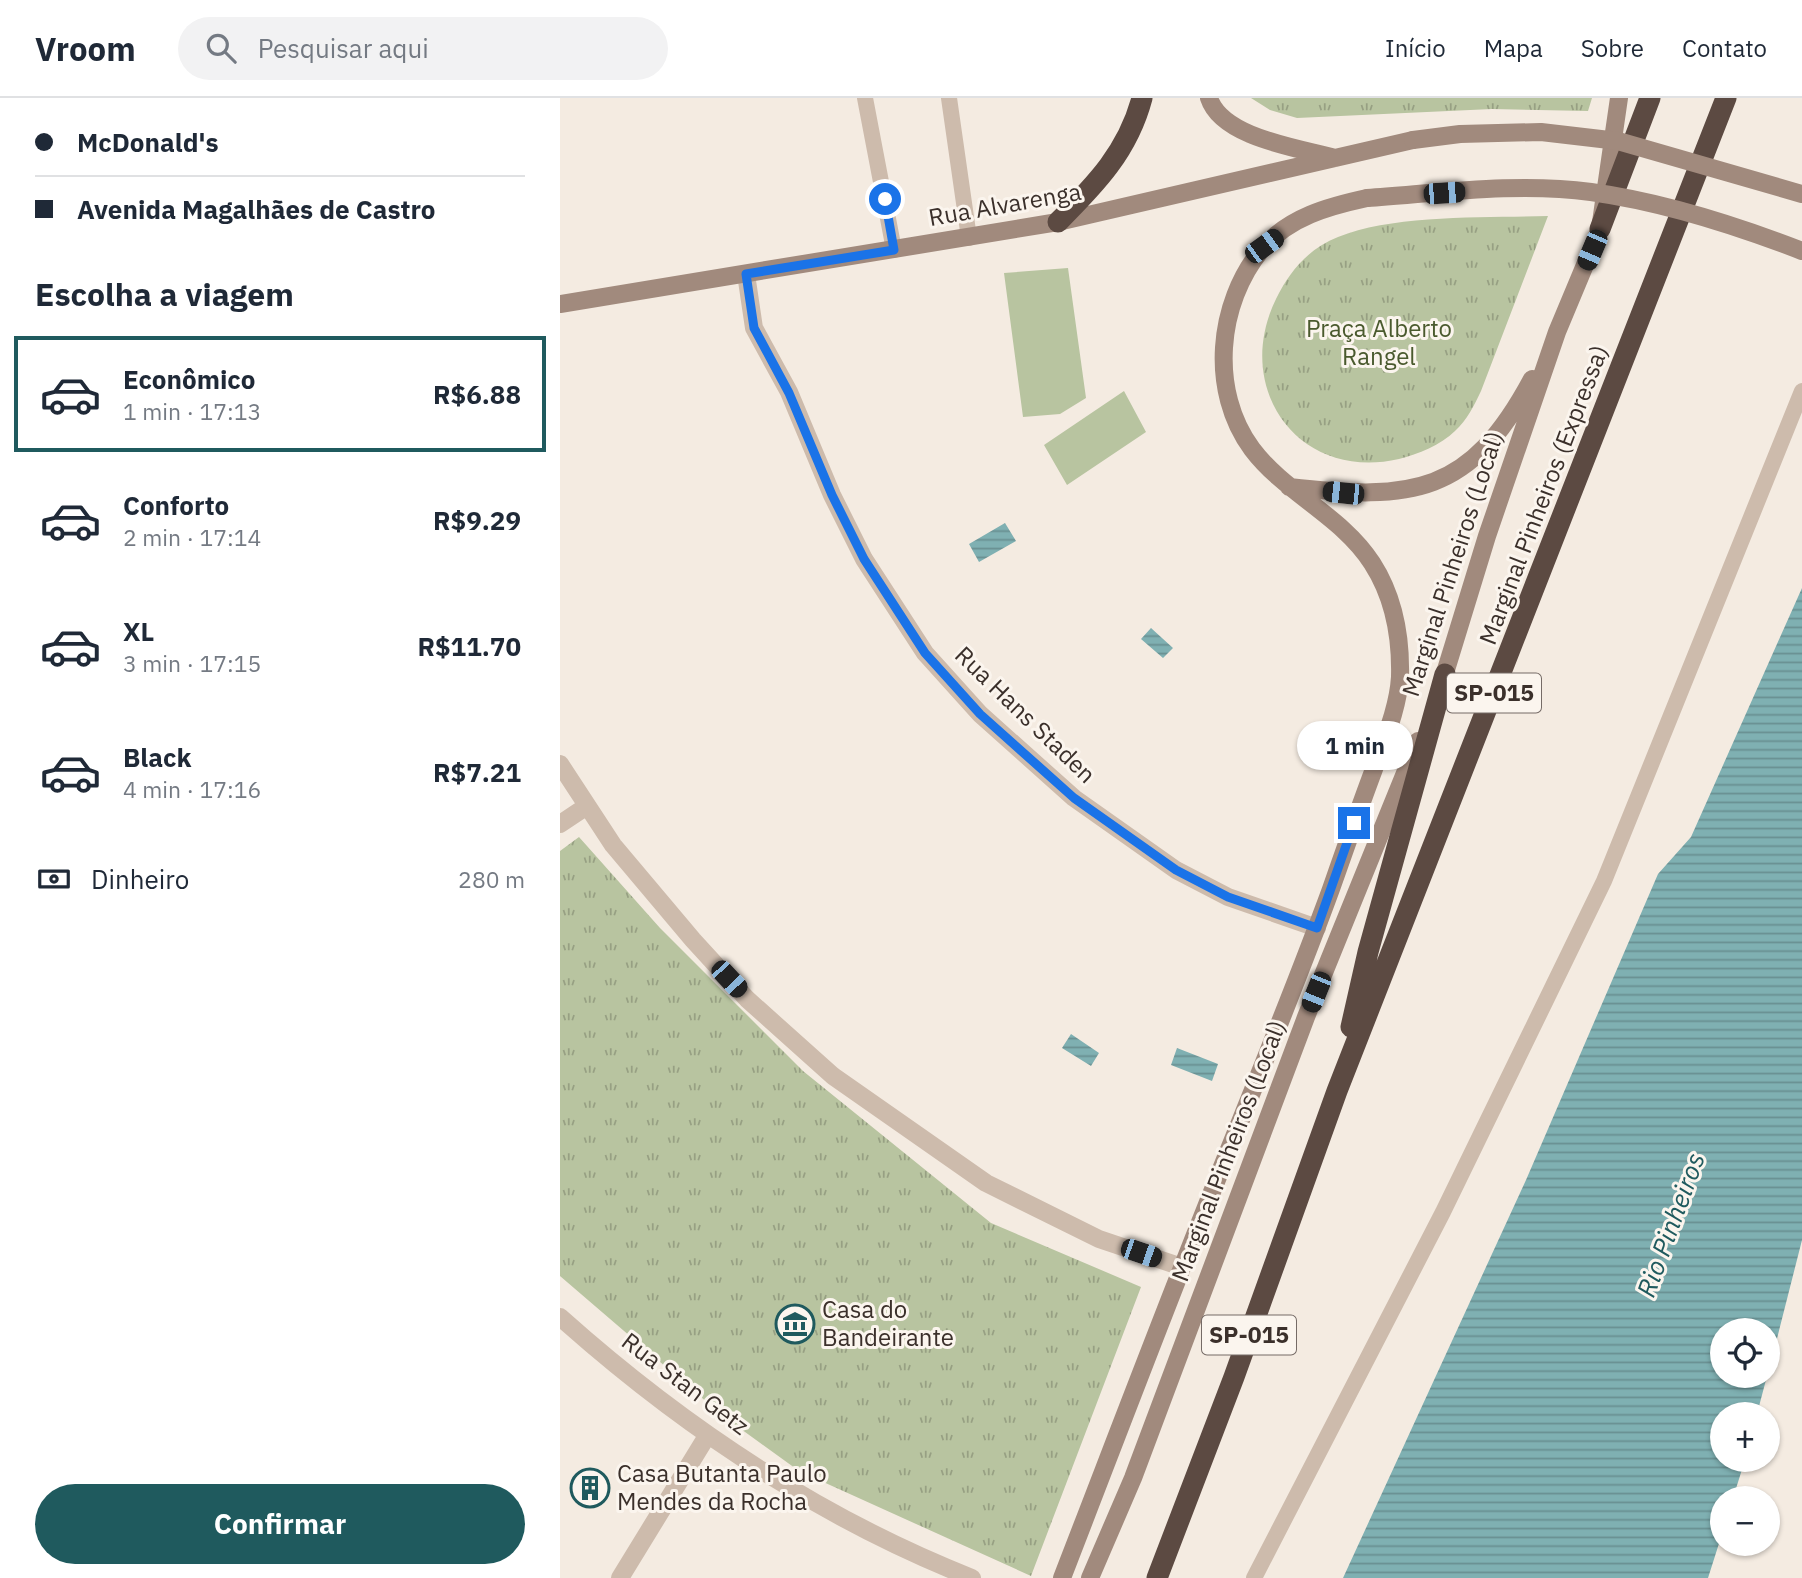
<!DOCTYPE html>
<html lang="pt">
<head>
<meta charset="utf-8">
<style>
  :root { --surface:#fff; --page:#f2f2f3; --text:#1f2937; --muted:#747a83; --line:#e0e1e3; --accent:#1f5a5e }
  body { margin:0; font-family:"IBM Plex Sans",sans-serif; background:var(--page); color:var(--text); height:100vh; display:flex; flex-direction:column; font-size:26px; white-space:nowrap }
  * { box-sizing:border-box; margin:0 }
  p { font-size:23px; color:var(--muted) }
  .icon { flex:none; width:38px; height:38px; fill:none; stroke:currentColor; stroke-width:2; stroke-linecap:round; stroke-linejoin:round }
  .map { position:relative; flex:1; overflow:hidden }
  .sheet { display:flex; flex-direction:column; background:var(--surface); width:560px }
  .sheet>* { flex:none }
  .hud { display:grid; align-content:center; height:154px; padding:0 35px; background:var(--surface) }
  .tools { position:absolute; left:1150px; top:1220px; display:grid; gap:14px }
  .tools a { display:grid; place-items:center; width:70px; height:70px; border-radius:50%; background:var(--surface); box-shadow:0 2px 5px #0004; font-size:35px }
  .end { position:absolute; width:32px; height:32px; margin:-16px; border:9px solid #1a73e8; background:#fff; box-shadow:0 0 0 4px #fff }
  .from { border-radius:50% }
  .bubble { position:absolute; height:49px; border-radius:24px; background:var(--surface); box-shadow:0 2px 5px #0004; font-size:23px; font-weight:800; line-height:49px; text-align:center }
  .car { position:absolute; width:21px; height:42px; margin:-21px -10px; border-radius:9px; box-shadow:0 0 5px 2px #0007; background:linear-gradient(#222 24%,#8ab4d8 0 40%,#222 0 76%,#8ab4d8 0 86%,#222 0) }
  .hud b { display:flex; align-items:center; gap:24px; height:66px; font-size:26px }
  .hud b+b { border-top:2px solid var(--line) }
  .hud i { width:18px; height:18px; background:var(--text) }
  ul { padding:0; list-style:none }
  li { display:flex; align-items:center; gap:21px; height:116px; margin:0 14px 10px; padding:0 21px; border:4px solid transparent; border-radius:0px }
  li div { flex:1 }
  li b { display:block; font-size:26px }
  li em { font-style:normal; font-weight:800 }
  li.on { border-color:var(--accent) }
  li>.icon { width:63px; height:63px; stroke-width:1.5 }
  h2 { padding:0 35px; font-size:32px; line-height:84px }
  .pay { display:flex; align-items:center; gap:18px; height:77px; padding:0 35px; font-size:26px }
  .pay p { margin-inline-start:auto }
  .button { display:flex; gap:14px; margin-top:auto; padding:14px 35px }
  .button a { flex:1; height:80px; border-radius:42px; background:var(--accent); color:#fff; font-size:28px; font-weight:800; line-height:80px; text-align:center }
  header { display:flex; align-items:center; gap:42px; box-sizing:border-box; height:98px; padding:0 35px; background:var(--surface); border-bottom:2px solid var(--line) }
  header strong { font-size:33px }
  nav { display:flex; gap:38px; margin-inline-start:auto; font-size:24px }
  .search { width:490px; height:63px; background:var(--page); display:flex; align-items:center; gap:18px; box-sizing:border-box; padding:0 24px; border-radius:38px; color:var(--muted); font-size:26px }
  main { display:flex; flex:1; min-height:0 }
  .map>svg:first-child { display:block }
  .park { fill:url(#park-tufts) }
  .pitch { fill:#b8c4a0 }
  .water { fill:url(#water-rules) }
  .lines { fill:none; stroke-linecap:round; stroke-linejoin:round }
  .service { stroke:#cdbbac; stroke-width:16 }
  .minor { stroke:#cdbbac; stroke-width:18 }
  .secondary { stroke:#a18a7d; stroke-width:18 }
  .motorway { stroke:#5c4a42; stroke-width:21 }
  .secondary-bridge { stroke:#a18a7d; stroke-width:18 }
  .route { stroke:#1a73e8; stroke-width:9 }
  .labels { text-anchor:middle; stroke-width:6; stroke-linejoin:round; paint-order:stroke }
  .shield { fill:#fbf5ee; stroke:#756b66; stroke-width:2 }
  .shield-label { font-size:23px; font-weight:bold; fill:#3b302b }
  .street-label { font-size:24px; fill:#3b302b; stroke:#fbf5ee }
  .park-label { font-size:24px; fill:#4a5a2e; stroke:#fbf5ee }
  .poi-label { font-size:24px; fill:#3b302b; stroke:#fbf5ee; text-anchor:start }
  .water-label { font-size:26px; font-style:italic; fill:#1f5a5e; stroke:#fbf5ee }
</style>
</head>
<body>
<header>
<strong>Vroom</strong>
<div class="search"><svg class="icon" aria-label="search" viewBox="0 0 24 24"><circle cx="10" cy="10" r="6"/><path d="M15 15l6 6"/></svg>Pesquisar aqui</div>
<nav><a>Início</a><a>Mapa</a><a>Sobre</a><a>Contato</a></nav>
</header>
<main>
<section class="sheet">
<div class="hud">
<b><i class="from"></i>McDonald's</b>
<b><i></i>Avenida Magalhães de Castro</b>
</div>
<h2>Escolha a viagem</h2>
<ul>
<li class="on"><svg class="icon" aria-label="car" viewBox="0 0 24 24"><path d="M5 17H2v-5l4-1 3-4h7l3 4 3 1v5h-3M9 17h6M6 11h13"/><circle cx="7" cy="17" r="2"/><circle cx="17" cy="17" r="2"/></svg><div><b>Econômico</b><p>1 min · 17:13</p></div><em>R$6.88</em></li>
<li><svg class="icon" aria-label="car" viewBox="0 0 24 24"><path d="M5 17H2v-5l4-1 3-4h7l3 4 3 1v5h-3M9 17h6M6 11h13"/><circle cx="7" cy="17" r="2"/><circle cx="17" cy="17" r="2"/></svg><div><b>Conforto</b><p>2 min · 17:14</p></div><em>R$9.29</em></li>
<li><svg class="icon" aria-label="car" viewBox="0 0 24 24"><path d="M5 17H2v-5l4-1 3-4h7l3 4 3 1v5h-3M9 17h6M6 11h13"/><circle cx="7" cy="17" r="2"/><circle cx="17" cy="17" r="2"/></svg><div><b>XL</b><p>3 min · 17:15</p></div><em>R$11.70</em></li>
<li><svg class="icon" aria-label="car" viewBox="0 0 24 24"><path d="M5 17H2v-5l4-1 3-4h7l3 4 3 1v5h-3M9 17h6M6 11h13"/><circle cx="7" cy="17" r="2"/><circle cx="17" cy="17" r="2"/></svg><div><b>Black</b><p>4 min · 17:16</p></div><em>R$7.21</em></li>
</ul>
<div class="pay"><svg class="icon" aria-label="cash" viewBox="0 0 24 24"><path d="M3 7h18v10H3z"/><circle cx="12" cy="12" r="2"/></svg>Dinheiro<p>280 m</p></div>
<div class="button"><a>Confirmar</a></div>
</section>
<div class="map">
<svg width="1242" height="1480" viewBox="0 0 1242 1480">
  <defs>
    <pattern id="park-tufts" width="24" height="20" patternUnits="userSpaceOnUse" patternTransform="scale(1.75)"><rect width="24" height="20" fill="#b8c4a0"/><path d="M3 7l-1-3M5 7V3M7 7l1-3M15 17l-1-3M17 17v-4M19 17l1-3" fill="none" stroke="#97a083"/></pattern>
    <pattern id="water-rules" width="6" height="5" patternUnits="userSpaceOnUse" patternTransform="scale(1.75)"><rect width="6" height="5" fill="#7fb0b2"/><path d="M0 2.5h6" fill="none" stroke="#699091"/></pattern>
  </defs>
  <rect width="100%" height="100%" fill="#f4ebe1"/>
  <path class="park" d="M 691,0 L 1032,0 L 1028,13 L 932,11 L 737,20 L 710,12 Z
    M 988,118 L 921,293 C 914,308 907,322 895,333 C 881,347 858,356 839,361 C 739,384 672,291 716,201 C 729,174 749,150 778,139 C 835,116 925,120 988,118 Z
    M 19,739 L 100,830 L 243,973 L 431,1125 L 581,1189 L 471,1478 L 239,1373 L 163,1318 L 0,1178 L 0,753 Z"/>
  <path class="pitch" d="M 508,170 L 526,300 L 500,316 L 463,319 L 444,175 Z
    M 564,293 L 586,334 L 507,387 L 484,347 Z"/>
  <path class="water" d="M 445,425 L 456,443 L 419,464 L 409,446 Z
    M 1242,490 L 1242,1142 L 1208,1276 L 1208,1232 L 1162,1232 L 1162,1278 L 1207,1278 L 1197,1316 L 1162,1316 L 1162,1362 L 1185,1362 L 1173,1400 L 1162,1400 L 1162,1436 L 1148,1480 L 783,1480 L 966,1082 L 1098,776 L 1131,739 Z
    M 591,530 L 613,550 L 603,560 L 581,541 Z
    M 511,936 L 539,955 L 531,968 L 502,950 Z
    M 617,950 L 658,966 L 652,983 L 611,967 Z"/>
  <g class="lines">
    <path class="service" d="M 305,0 L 334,152
      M 389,0 L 409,140
      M 694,1480 L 883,1114 L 1044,783 L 1242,293"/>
    <path class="minor" d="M 186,176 L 194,230 L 229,294 L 272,397 L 304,461 L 365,555 L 420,616 L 514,700 L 616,772 L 668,799 L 757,830
      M 0,666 L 53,747 L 133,842 L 187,901 L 273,978 L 426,1085 L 539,1141 L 622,1169
      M 0,726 L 27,708
      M 0,1219 C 122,1328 260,1420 412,1480
      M 60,1480 L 147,1338"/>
    <path class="secondary" d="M 649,0 C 662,40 739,50 775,60
      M 0,206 L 498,124 L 853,42
      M 729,389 C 853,403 910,397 972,281
      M 881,588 L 927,438 L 997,234 L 1040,131 L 1059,0
      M 502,1480 C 550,1356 597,1232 646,1109 C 688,1003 732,898 771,791 C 785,751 799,711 814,671 C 824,642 838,611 840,579 C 841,540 834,499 812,465 C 782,418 725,395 692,351 C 649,293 657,205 702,151 C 728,119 770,108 807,100
      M 530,1480 L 573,1380 L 746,919 L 858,643"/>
    <path class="motorway" d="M 498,124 C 536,86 568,53 582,0
      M 1040,131 L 1090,0
      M 791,929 L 808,854 L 885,576
      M 597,1480 L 674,1279 L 777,993 L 1166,0"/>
    <path class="secondary-bridge" d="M 853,42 L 900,36 L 981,34 L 1058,43 L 1242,96
      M 807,100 C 880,95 958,84 1031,94 C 1103,104 1175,127 1242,153"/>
  </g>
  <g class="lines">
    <path class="route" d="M 325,101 L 334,152 L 186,176 L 194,230 L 229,295 L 272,397 L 304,461 L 365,555 L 420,616 L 514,700 L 616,772 L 668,799 L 757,830 L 794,725"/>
  </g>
  <defs>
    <symbol id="museum-ring" viewBox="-11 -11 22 22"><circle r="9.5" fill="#fbf5ee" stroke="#1f5a5e" stroke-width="1.5"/><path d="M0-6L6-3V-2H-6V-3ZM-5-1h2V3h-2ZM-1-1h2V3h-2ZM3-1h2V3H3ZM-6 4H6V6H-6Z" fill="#1f5a5e"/></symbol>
    <symbol id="building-ring" viewBox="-11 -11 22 22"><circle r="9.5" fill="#fbf5ee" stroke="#1f5a5e" stroke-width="1.5"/><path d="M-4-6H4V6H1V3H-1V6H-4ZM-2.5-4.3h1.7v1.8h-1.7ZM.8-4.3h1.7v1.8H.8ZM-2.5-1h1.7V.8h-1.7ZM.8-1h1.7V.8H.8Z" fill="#1f5a5e"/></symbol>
  </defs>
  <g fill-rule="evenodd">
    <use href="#museum-ring" x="213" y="1204" width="44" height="44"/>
    <use href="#building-ring" x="8" y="1368" width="44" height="44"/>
  </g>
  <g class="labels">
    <g class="shield">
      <rect x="887" y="575.5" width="94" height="39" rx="5"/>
      <rect x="642" y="1217.5" width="94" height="39" rx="5"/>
    </g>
    <g class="shield-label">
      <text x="934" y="603">SP-015</text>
      <text x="689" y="1245">SP-015</text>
    </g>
    <g class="street-label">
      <text transform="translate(445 107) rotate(-10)" y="8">Rua Alvarenga</text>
      <text transform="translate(984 397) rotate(-69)" y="8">Marginal Pinheiros (Expressa)</text>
      <text transform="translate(893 466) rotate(-72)" y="8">Marginal Pinheiros (Local)</text>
      <text transform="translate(465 617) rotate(44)" y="8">Rua Hans Staden</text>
      <text transform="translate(669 1053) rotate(-69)" y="8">Marginal Pinheiros (Local)</text>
      <text transform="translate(125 1286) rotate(37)" y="8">Rua Stan Getz</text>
    </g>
    <g class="park-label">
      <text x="819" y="239">Praça Alberto<tspan x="819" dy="28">Rangel</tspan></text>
    </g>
    <g class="poi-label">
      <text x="262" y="1220">Casa do<tspan x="262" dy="28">Bandeirante</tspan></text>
      <text x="57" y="1384">Casa Butanta Paulo<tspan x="57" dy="28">Mendes da Rocha</tspan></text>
    </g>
    <g class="water-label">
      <text transform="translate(1111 1127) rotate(-70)" y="9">Rio Pinheiros</text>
    </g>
  </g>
</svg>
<div class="tools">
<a><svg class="icon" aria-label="locate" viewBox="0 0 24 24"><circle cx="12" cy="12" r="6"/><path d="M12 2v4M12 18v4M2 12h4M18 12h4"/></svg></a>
<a>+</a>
<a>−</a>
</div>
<i class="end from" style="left:325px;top:101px"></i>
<i class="end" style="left:794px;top:725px"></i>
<div class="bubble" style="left:737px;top:623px;width:116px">1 min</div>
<i class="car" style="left:884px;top:95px;rotate:86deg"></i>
<i class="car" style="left:704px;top:148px;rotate:54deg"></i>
<i class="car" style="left:1032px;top:152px;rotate:203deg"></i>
<i class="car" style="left:783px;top:395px;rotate:276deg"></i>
<i class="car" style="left:169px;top:881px;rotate:137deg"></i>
<i class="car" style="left:756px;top:894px;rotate:202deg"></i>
<i class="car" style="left:581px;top:1155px;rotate:109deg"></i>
</div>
</main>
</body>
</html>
